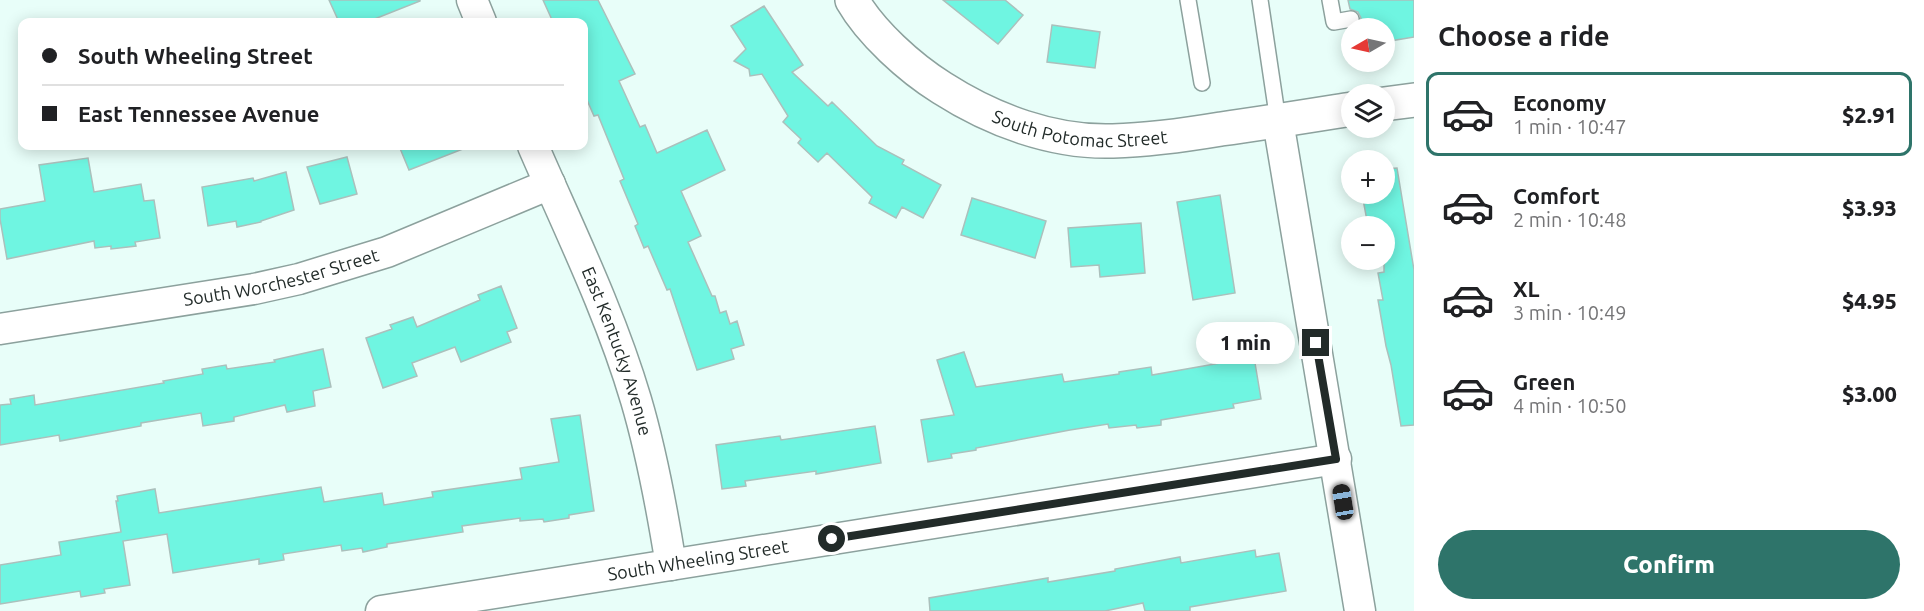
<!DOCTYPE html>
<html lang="en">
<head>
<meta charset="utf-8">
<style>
  :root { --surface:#fff; --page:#f2f2f2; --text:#202124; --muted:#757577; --line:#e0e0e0; --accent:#2e746a }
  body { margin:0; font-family:Ubuntu,sans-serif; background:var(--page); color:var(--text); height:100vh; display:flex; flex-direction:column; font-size:22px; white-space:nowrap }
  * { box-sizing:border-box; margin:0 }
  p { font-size:20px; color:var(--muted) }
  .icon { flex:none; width:33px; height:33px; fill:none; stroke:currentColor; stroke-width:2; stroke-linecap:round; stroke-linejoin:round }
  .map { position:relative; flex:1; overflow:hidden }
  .drawer { display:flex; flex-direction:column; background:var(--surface); width:510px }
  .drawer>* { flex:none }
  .top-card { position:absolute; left:18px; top:18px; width:570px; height:132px; border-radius:12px; box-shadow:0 3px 15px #0003; display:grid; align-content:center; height:132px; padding:0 24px; background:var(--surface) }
  .needle { width:39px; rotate:261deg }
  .controls { position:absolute; left:1341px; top:18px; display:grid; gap:12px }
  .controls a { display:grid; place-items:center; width:54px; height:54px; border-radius:50%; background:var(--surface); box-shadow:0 3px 15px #0003; font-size:30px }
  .end { position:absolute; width:27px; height:27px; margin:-14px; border:8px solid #222b29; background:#fff; box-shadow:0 0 0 3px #fff }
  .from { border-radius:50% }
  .bubble { position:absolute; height:42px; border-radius:21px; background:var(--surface); box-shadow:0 3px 15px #0003; font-size:20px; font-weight:800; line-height:42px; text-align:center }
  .car { position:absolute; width:18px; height:36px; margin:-18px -9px; border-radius:8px; box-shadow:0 0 4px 2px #0007; background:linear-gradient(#222 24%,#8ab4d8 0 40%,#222 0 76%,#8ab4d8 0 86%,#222 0) }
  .top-card b { display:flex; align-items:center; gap:21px; height:57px; font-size:22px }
  .top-card b+b { border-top:2px solid var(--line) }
  .top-card i { width:15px; height:15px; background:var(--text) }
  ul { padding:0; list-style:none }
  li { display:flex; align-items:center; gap:18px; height:84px; margin:0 12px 9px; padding:0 12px; border:3px solid transparent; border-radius:12px }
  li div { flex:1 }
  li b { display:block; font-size:22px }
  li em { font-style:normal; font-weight:800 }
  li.active { border-color:var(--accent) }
  li>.icon { width:54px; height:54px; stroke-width:1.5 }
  h2 { padding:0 24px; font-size:27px; line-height:72px }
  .button { display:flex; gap:12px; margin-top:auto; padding:12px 24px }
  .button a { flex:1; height:69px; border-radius:36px; background:var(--accent); color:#fff; font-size:24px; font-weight:800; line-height:69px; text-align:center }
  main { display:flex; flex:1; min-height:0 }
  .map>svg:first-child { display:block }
  .building { fill:#6ff5e1; stroke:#abc0bc; stroke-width:1.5 }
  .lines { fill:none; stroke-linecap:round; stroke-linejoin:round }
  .service-casing { stroke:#8ca19d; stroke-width:18 }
  .minor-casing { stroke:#8ca19d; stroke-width:33 }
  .tertiary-casing { stroke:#8ca19d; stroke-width:36 }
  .service { stroke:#fff; stroke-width:15 }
  .minor { stroke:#fff; stroke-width:30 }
  .tertiary { stroke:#fff; stroke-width:33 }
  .route { stroke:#222b29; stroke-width:8 }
  .labels { text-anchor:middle; stroke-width:6; stroke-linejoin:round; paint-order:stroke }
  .street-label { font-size:18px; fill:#222b29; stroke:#e8fef9 }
</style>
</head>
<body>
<main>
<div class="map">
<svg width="1414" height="611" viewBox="0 0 1414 611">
  <rect width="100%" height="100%" fill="#e8fef9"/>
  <path class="building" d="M 329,0 L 420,0 L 420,1 L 367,22 L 339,22 Z
    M 543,0 L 598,0 L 635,74 L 619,81 L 640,127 L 645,125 L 657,153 L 707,130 L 725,170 L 681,191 L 701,236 L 688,242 L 712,296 L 715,296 L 720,313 L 726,311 L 730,324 L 737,321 L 744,345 L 731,349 L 734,359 L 697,370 L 670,289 L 667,290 L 648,246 L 644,248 L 635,226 L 638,224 L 620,181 L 624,179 L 598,115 L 594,116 L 584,93 L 584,22 L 553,22 Z
    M 943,0 L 1005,0 L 1023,15 L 998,44 Z
    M 1348,0 L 1414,0 L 1414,37 L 1384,42 L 1384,28 L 1353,28 L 1358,26 L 1361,18 L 1358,12 L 1350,9 Z
    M 764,6 L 803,65 L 792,72 L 828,106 L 832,102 L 877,146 L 904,160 L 902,164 L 941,185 L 923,218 L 902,207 L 896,218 L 869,203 L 872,197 L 827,153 L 818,162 L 798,143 L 801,139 L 783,122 L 788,116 L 762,74 L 750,76 L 749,69 L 734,61 L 746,49 L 731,26 Z
    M 1052,25 L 1100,32 L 1095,68 L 1047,62 Z
    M 399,146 L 468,146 L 468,147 L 409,170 Z
    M 347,157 L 357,194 L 320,204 L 307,167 Z
    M 88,158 L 94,192 L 141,184 L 144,201 L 154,200 L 160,238 L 135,242 L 136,246 L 111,249 L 111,246 L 95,248 L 94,241 L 7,259 L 0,219 L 0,209 L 45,201 L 39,165 Z
    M 1397,168 L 1414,270 L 1414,425 L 1401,426 L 1391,365 L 1386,346 L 1378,300 L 1383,300 L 1378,273 L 1384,272 L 1384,226 L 1368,226 L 1362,194 L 1384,194 L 1384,169 Z
    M 286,172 L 294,210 L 261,221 L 261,222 L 237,227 L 236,221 L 208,226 L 202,187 L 253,178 L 254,181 Z
    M 1220,195 L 1235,293 L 1193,300 L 1177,202 Z
    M 972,198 L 1046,221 L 1035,258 L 961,235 Z
    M 1141,223 L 1145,273 L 1100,277 L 1099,265 L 1071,267 L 1068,228 Z
    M 501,286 L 517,328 L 507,332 L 511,342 L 461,362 L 455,347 L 412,363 L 417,376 L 383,388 L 366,338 L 392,329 L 390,325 L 413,317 L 417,327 L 480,300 L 478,295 Z
    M 323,349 L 331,387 L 313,391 L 315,406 L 287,412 L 285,405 L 234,417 L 234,421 L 203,426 L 201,413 L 141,423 L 141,426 L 60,441 L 59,435 L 0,445 L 0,405 L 11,404 L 10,399 L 34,395 L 35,405 L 164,383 L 163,381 L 203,374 L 202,369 L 226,365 L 227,369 L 275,362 L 274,360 Z
    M 964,352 L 976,387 L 1062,374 L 1064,382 L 1119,374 L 1119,372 L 1151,367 L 1152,375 L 1254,357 L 1261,399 L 1233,404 L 1234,408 L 1161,420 L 1161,425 L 1137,428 L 1136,425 L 1109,428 L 1108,424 L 1070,430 L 976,448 L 976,450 L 951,454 L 952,458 L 928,462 L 921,420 L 954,415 L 937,360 Z
    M 580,415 L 594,511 L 569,515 L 569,518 L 544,522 L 543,519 L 520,521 L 520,518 L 462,526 L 463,532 L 387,544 L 387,547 L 363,552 L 362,548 L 342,551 L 341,545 L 283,554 L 284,560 L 259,564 L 259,559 L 173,573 L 167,534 L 123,541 L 130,585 L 104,589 L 105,593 L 81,597 L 80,591 L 0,604 L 0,565 L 61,555 L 59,542 L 121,532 L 116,501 L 118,501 L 117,496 L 155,489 L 159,513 L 321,487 L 324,502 L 382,493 L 384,505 L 433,497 L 432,492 L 522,479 L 520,468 L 559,462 L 551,419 Z
    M 875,426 L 881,463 L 816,474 L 816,471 L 745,481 L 746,486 L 722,489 L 716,445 L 780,436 L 781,440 Z
    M 1255,550 L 1256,557 L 1279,553 L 1286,591 L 1190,607 L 1190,611 L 1145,611 L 1143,603 L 1105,611 L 930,611 L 929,598 L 1048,578 L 1048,582 L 1115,571 L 1115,569 L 1180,557 L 1181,563 Z"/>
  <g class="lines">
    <defs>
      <path id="service" d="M 1188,0 L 1202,83
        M 1260,0 L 1278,121
        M 1330,0 L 1334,22 L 1351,19"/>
      <g id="minor">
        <path d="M 472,0 L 481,22"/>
        <path d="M 1278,121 L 1360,611"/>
        <path id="s1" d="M 533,146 C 569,229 610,312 636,400 C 652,454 662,509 671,565"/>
        <path id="s2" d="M 0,329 L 254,289 L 299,279 L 387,252 L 550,184"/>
        <path id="s3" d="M 381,611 L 1336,459"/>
      </g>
      <g id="tertiary">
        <path id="s4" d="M 852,0 C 871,33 910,68 942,88 C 992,120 1053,143 1113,141 C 1150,140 1185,135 1221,129 C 1265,123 1308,116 1352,109"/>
        <path d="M 1384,104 L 1414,100"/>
      </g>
    </defs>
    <use href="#service" class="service-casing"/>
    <use href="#minor" class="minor-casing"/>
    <use href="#tertiary" class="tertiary-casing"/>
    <use href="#service" class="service"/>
    <use href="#minor" class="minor"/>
    <use href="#tertiary" class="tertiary"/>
  </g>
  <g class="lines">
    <path class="route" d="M 832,539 L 1336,459 L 1316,343"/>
  </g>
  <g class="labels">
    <g class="street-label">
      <text dy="6" stroke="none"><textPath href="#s4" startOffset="274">South Potomac Street</textPath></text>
      <text dy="6" stroke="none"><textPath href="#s2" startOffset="286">South Worchester Street</textPath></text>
      <text dy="6" stroke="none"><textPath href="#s1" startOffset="222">East Kentucky Avenue</textPath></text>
      <text dy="6" stroke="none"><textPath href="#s3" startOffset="321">South Wheeling Street</textPath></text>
    </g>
  </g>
</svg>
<div class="controls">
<a><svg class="needle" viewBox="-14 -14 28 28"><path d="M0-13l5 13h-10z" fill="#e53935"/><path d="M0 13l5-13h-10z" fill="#757577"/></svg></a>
<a><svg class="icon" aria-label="layers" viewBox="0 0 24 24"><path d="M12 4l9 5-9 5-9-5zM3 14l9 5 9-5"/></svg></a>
<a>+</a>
<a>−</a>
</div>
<i class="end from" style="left:832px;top:539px"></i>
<i class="end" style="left:1316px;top:343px"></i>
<div class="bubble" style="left:1196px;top:322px;width:99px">1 min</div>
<i class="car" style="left:1343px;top:502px;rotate:351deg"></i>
<div class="top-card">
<b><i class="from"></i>South Wheeling Street</b>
<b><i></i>East Tennessee Avenue</b>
</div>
</div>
<section class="drawer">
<h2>Choose a ride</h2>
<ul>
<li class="active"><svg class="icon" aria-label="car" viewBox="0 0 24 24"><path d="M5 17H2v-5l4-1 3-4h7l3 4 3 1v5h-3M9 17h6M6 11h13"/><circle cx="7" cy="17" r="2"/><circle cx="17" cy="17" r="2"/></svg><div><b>Economy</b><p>1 min · 10:47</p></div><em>$2.91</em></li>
<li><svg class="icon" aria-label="car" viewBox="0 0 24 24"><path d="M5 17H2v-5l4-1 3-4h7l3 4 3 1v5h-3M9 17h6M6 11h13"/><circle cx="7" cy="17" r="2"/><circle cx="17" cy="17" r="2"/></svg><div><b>Comfort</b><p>2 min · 10:48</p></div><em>$3.93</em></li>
<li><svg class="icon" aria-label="car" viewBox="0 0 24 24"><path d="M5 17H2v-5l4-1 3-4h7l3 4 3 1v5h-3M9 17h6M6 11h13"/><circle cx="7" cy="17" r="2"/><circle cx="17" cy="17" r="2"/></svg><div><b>XL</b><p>3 min · 10:49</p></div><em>$4.95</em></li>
<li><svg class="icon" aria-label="car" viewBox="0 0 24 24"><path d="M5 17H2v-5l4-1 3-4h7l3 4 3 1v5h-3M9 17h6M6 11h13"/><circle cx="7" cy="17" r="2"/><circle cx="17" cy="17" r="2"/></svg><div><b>Green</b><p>4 min · 10:50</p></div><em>$3.00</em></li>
</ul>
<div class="button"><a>Confirm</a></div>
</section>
</main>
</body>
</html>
